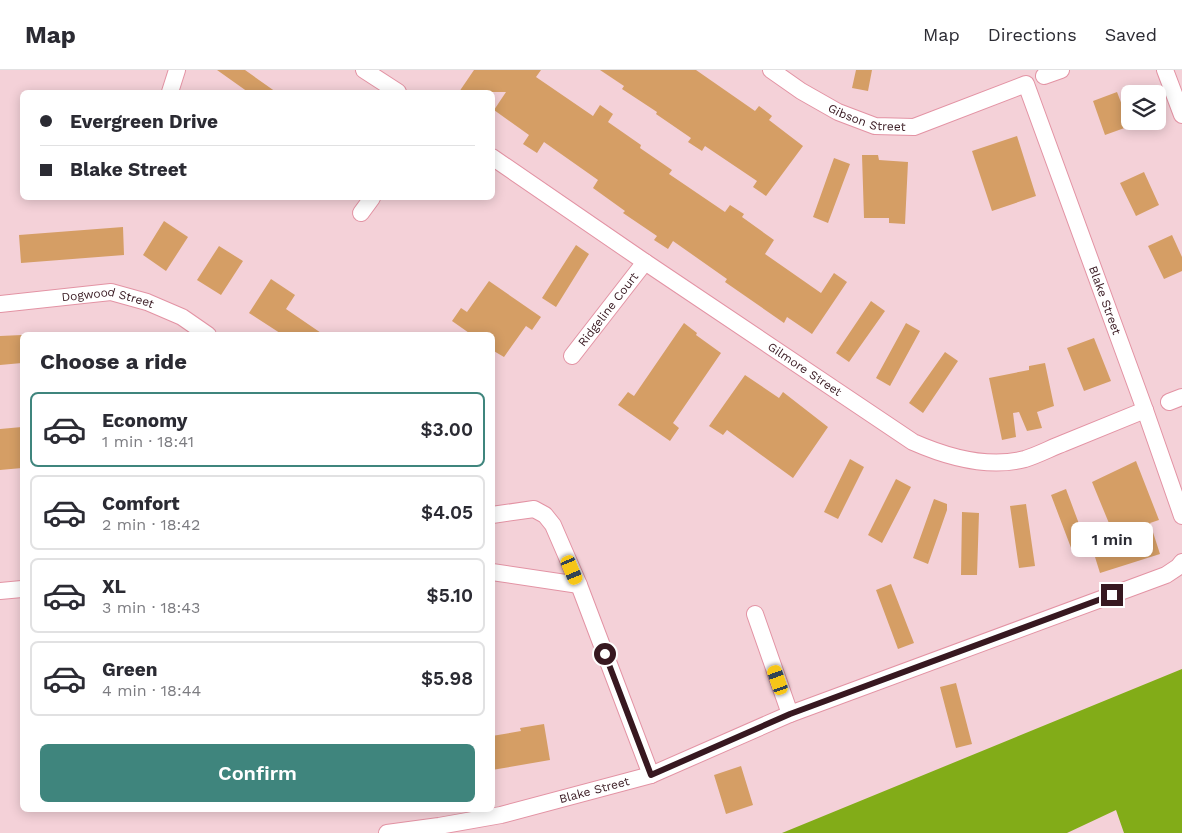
<!DOCTYPE html>
<html lang="en">
<head>
<meta charset="utf-8">
<style>
  :root { --surface:#fff; --page:#f2f2f3; --text:#2b2b33; --muted:#7c7c81; --line:#e1e1e2; --accent:#3f857d }
  body { margin:0; font-family:"Work Sans",sans-serif; background:var(--page); color:var(--text); height:100vh; display:flex; flex-direction:column; font-size:19px; white-space:nowrap }
  * { box-sizing:border-box; margin:0 }
  p { font-size:16px; color:var(--muted) }
  .icon { flex:none; width:28px; height:28px; fill:none; stroke:currentColor; stroke-width:2; stroke-linecap:round; stroke-linejoin:round }
  .map { position:relative; flex:1; overflow:hidden }
  .details { position:absolute; left:20px; top:262px; width:475px; height:480px; display:flex; flex-direction:column; background:var(--surface); border-radius:8px; box-shadow:0 2px 12px #0003 }
  .details>* { flex:none }
  .guide { position:absolute; left:20px; top:20px; width:475px; height:110px; border-radius:8px; box-shadow:0 2px 12px #0003; display:grid; align-content:center; height:110px; padding:0 20px; background:var(--surface) }
  .tools { position:absolute; left:1121px; top:15px; display:grid; gap:10px }
  .tools a { display:grid; place-items:center; width:45px; height:45px; border-radius:8px; background:var(--surface); box-shadow:0 2px 12px #0003; font-size:25px }
  .end { position:absolute; width:22px; height:22px; margin:-11px; border:6px solid #371820; background:#fff; box-shadow:0 0 0 2px #fff }
  .from { border-radius:50% }
  .bubble { position:absolute; height:35px; border-radius:8px; background:var(--surface); box-shadow:0 2px 12px #0003; font-size:16px; font-weight:600; line-height:35px; text-align:center }
  .car { position:absolute; width:15px; height:30px; margin:-15px -8px; border-radius:6px; box-shadow:0 0 4px 1px #0007; background:linear-gradient(#f5c518 24%,#345 0 40%,#f5c518 0 76%,#345 0 86%,#f5c518 0) }
  .guide b { display:flex; align-items:center; gap:18px; height:48px; font-size:19px }
  .guide b+b { border-top:1px solid var(--line) }
  .guide i { width:12px; height:12px; background:var(--text) }
  ul { padding:0; list-style:none }
  li { display:flex; align-items:center; gap:15px; height:75px; margin:0 10px 8px; padding:0 10px; border:2px solid var(--line); border-radius:8px }
  li div { flex:1 }
  li b { display:block; font-size:19px }
  li em { font-style:normal; font-weight:600 }
  li.selected { border-color:var(--accent) }
  li>.icon { width:45px; height:45px; stroke-width:1.5 }
  h2 { padding:0 20px; font-size:22px; line-height:60px }
  .cta { display:flex; gap:10px; margin-top:auto; padding:10px 20px }
  .cta a { flex:1; height:58px; border-radius:8px; background:var(--accent); color:#fff; font-size:20px; font-weight:600; line-height:58px; text-align:center }
  header { display:flex; align-items:center; gap:30px; box-sizing:border-box; height:70px; padding:0 25px; background:var(--surface); border-bottom:1px solid var(--line) }
  header strong { font-size:24px }
  nav { display:flex; gap:28px; margin-inline-start:auto; font-size:18px }
  .map>svg:first-child { display:block }
  .forest { fill:#82ac18 }
  .building { fill:#d59e65 }
  .lines { fill:none; stroke-linecap:round; stroke-linejoin:round }
  .minor-casing { stroke:#e393a4; stroke-width:18 }
  .minor { stroke:#fff; stroke-width:16 }
  .route { stroke:#371820; stroke-width:6 }
  .labels { text-anchor:middle; stroke-width:4; stroke-linejoin:round; paint-order:stroke }
  .street-label { font-size:12px; fill:#371820; stroke:#f5e4e7 }
</style>
</head>
<body>
<header>
<strong>Map</strong>
<nav><a>Map</a><a>Directions</a><a>Saved</a></nav>
</header>
<div class="map">
<svg width="1182" height="763" viewBox="0 0 1182 763">
  <rect width="100%" height="100%" fill="#f4d1d8"/>
  <path class="forest" d="M 1182,599 L 1182,763 L 1124,763 L 1116,740 L 1067,763 L 782,763 Z"/>
  <path class="building" d="M 217,0 L 245,0 L 276,22 L 248,22 Z
    M 474,0 L 541,0 L 536,7 L 593,46 L 600,35 L 613,44 L 608,52 L 641,75 L 640,78 L 672,100 L 669,104 L 725,142 L 730,135 L 744,144 L 742,147 L 774,170 L 765,184 L 821,223 L 834,203 L 847,212 L 812,264 L 787,247 L 784,253 L 725,212 L 727,209 L 673,171 L 668,179 L 654,170 L 657,166 L 623,143 L 625,141 L 593,118 L 598,110 L 544,72 L 537,83 L 523,74 L 529,65 L 494,40 L 506,22 L 459,22 Z
    M 600,0 L 696,0 L 755,41 L 759,36 L 772,46 L 769,50 L 803,76 L 766,126 L 753,117 L 757,111 L 705,76 L 702,81 L 688,72 L 691,68 L 656,44 L 657,42 L 622,19 L 624,16 Z
    M 856,0 L 872,0 L 868,21 L 852,18 Z
    M 1117,22 L 1130,56 L 1105,65 L 1093,31 Z
    M 1017,66 L 1036,126 L 992,141 L 972,81 Z
    M 862,85 L 878,85 L 879,90 L 908,92 L 905,154 L 889,153 L 889,148 L 864,148 Z
    M 834,88 L 850,94 L 828,153 L 813,147 Z
    M 1144,102 L 1159,135 L 1136,146 L 1120,113 Z
    M 164,151 L 188,167 L 166,201 L 143,185 Z
    M 123,157 L 124,185 L 21,193 L 19,165 Z
    M 1172,165 L 1182,187 L 1182,201 L 1164,209 L 1148,176 Z
    M 576,175 L 589,184 L 556,237 L 542,228 Z
    M 219,176 L 243,191 L 221,225 L 197,210 Z
    M 271,209 L 295,225 L 286,239 L 324,265 L 283,265 L 249,243 Z
    M 489,211 L 541,247 L 532,260 L 526,256 L 504,287 L 492,280 L 492,265 L 472,265 L 452,251 L 461,238 L 467,242 Z
    M 871,231 L 885,241 L 849,292 L 836,283 Z
    M 684,253 L 697,263 L 696,265 L 721,283 L 673,353 L 679,358 L 670,371 L 618,335 L 628,322 L 634,326 Z
    M 906,253 L 920,261 L 890,316 L 876,308 Z
    M 22,265 L 22,293 L 0,295 L 0,266 Z
    M 1094,268 L 1111,311 L 1084,321 L 1067,278 Z
    M 945,282 L 958,291 L 923,343 L 909,333 Z
    M 1045,293 L 1054,336 L 1037,342 L 1042,358 L 1027,361 L 1019,342 L 1013,343 L 1016,367 L 1002,370 L 989,308 L 1029,300 L 1029,296 Z
    M 745,305 L 779,328 L 783,322 L 828,357 L 793,408 L 727,360 L 723,365 L 709,356 Z
    M 22,357 L 22,398 L 0,400 L 0,359 Z
    M 850,389 L 864,397 L 838,449 L 824,442 Z
    M 1136,391 L 1159,450 L 1150,453 L 1160,484 L 1100,503 L 1095,487 L 1120,480 L 1092,412 Z
    M 896,409 L 911,417 L 882,473 L 868,465 Z
    M 1066,419 L 1088,478 L 1073,483 L 1051,425 Z
    M 934,429 L 947,434 L 947,440 L 928,494 L 913,488 Z
    M 1026,434 L 1035,496 L 1019,498 L 1010,436 Z
    M 962,442 L 979,443 L 977,505 L 961,505 Z
    M 891,514 L 914,573 L 898,579 L 876,520 Z
    M 956,613 L 972,674 L 956,678 L 940,617 Z
    M 544,654 L 550,690 L 492,700 L 492,666 L 521,661 L 520,658 Z
    M 741,696 L 753,735 L 726,744 L 714,705 Z"/>
  <g class="lines">
    <defs>
      <g id="minor">
        <path d="M 364,0 L 398,22"/>
        <path id="s1" d="M 771,0 L 801,21 L 838,42 L 875,56 L 914,57 L 1026,14 L 1145,340 L 1182,446"/>
        <path d="M 1165,0 L 1182,45"/>
        <path d="M 1044,6 L 1061,0"/>
        <path d="M 170,22 L 177,0"/>
        <path id="s2" d="M 492,87 L 645,192 L 913,372 C 947,387 987,399 1025,389 C 1038,385 1051,378 1064,373 C 1091,362 1118,351 1145,340"/>
        <path d="M 361,143 L 372,128"/>
        <path id="s3" d="M 0,234 L 111,222 L 147,232 L 182,247 L 208,265"/>
        <path id="s4" d="M 572,286 L 645,192"/>
        <path d="M 1169,332 L 1182,327"/>
        <path d="M 492,445 L 534,439 L 545,445 L 553,455 L 579,515 L 651,705"/>
        <path d="M 492,502 L 579,515"/>
        <path d="M 0,521 L 22,519"/>
        <path d="M 755,544 L 790,644"/>
        <path id="s5" d="M 387,763 L 439,756 L 501,745 L 651,705 L 790,644 L 1166,505 L 1178,497 L 1182,492"/>
      </g>
    </defs>
    <use href="#minor" class="minor-casing"/>
    <use href="#minor" class="minor"/>
  </g>
  <g class="lines">
    <path class="route" d="M 605,584 L 651,705 L 790,644 L 1112,525"/>
  </g>
  <g class="labels">
    <g class="street-label">
      <text dy="4" stroke="none"><textPath href="#s1" startOffset="109">Gibson Street</textPath></text>
      <text dy="4" stroke="none"><textPath href="#s1" startOffset="508">Blake Street</textPath></text>
      <text dy="4" stroke="none"><textPath href="#s3" startOffset="109">Dogwood Street</textPath></text>
      <text dy="4" stroke="none"><textPath href="#s4" startOffset="59">Ridgeline Court</textPath></text>
      <text dy="4" stroke="none"><textPath href="#s2" startOffset="378">Gilmore Street</textPath></text>
      <text dy="4" stroke="none"><textPath href="#s5" startOffset="212">Blake Street</textPath></text>
    </g>
  </g>
</svg>
<div class="tools">
<a><svg class="icon" aria-label="layers" viewBox="0 0 24 24"><path d="M12 4l9 5-9 5-9-5zM3 14l9 5 9-5"/></svg></a>
</div>
<i class="end from" style="left:605px;top:584px"></i>
<i class="end" style="left:1112px;top:525px"></i>
<div class="bubble" style="left:1071px;top:452px;width:82px">1 min</div>
<i class="car" style="left:572px;top:500px;rotate:157deg"></i>
<i class="car" style="left:778px;top:610px;rotate:341deg"></i>
<div class="guide">
<b><i class="from"></i>Evergreen Drive</b>
<b><i></i>Blake Street</b>
</div>
<section class="details">
<h2>Choose a ride</h2>
<ul>
<li class="selected"><svg class="icon" aria-label="car" viewBox="0 0 24 24"><path d="M5 17H2v-5l4-1 3-4h7l3 4 3 1v5h-3M9 17h6M6 11h13"/><circle cx="7" cy="17" r="2"/><circle cx="17" cy="17" r="2"/></svg><div><b>Economy</b><p>1 min · 18:41</p></div><em>$3.00</em></li>
<li><svg class="icon" aria-label="car" viewBox="0 0 24 24"><path d="M5 17H2v-5l4-1 3-4h7l3 4 3 1v5h-3M9 17h6M6 11h13"/><circle cx="7" cy="17" r="2"/><circle cx="17" cy="17" r="2"/></svg><div><b>Comfort</b><p>2 min · 18:42</p></div><em>$4.05</em></li>
<li><svg class="icon" aria-label="car" viewBox="0 0 24 24"><path d="M5 17H2v-5l4-1 3-4h7l3 4 3 1v5h-3M9 17h6M6 11h13"/><circle cx="7" cy="17" r="2"/><circle cx="17" cy="17" r="2"/></svg><div><b>XL</b><p>3 min · 18:43</p></div><em>$5.10</em></li>
<li><svg class="icon" aria-label="car" viewBox="0 0 24 24"><path d="M5 17H2v-5l4-1 3-4h7l3 4 3 1v5h-3M9 17h6M6 11h13"/><circle cx="7" cy="17" r="2"/><circle cx="17" cy="17" r="2"/></svg><div><b>Green</b><p>4 min · 18:44</p></div><em>$5.98</em></li>
</ul>
<div class="cta"><a>Confirm</a></div>
</section>
</div>
</body>
</html>
